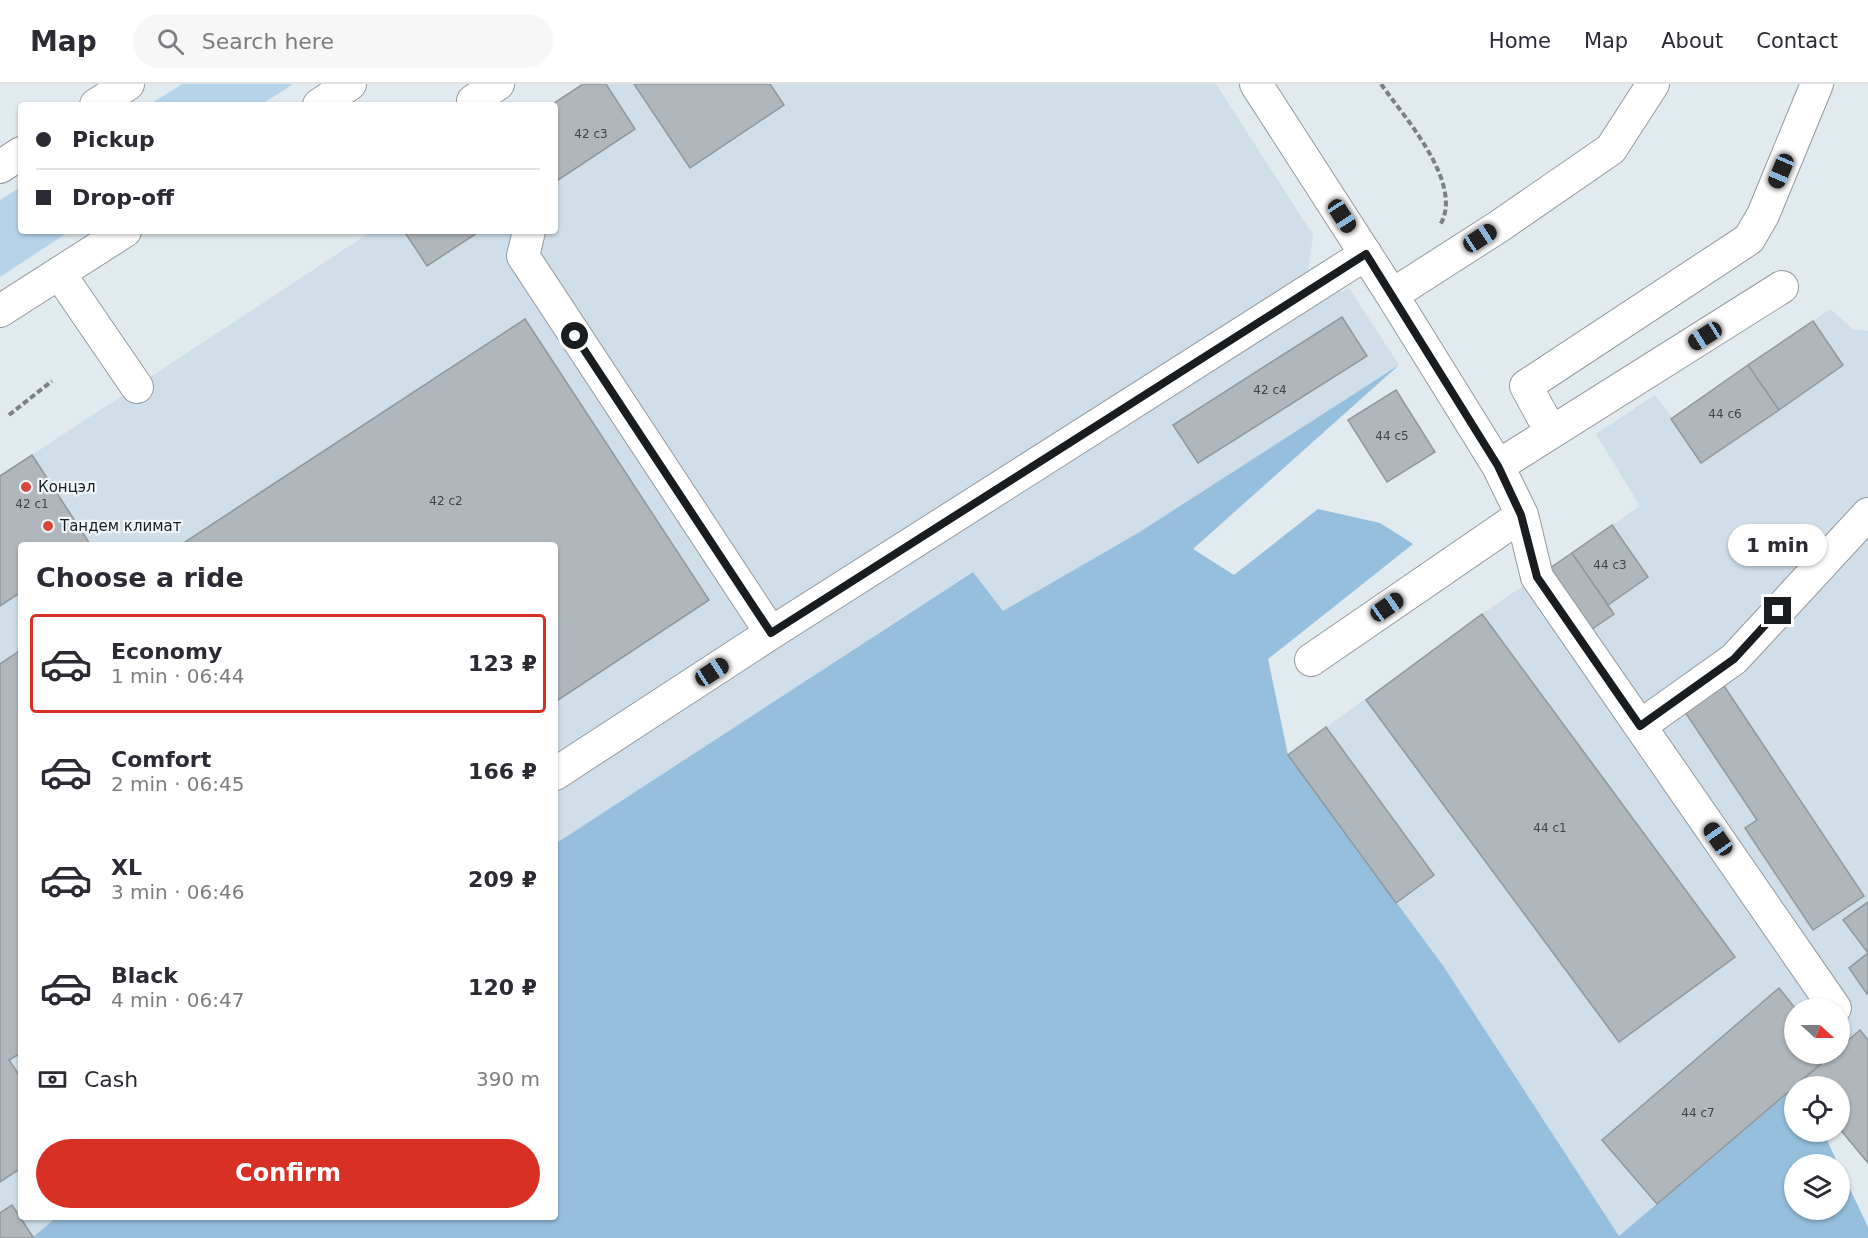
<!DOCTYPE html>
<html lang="en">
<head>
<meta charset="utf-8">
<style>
  :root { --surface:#fff; --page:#f7f7f7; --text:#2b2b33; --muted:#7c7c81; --line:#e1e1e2; --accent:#d93025 }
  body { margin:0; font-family:"DejaVu Sans",sans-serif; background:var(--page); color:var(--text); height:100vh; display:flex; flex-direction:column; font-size:22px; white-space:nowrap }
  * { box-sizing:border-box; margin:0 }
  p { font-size:20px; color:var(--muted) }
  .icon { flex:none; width:33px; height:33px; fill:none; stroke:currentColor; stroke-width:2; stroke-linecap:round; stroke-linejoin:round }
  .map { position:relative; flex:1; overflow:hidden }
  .details { position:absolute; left:18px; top:458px; width:540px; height:678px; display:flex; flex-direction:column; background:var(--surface); border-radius:6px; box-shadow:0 2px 4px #0004 }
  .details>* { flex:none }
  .guide { position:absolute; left:18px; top:18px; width:540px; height:132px; border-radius:6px; box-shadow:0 2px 4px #0004; display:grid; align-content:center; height:132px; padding:0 18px; background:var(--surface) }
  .needle { width:39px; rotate:111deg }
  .fabs { position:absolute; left:1784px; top:914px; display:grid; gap:12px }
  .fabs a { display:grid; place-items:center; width:66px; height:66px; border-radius:50%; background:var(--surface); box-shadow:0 2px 4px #0004; font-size:30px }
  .end { position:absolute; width:27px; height:27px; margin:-14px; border:8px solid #1a1d1f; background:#fff; box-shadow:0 0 0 3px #fff }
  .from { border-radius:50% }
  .bubble { position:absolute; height:42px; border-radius:21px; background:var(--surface); box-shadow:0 2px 4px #0004; font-size:20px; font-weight:700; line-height:42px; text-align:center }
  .car { position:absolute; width:18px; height:36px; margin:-18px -9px; border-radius:8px; box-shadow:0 0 4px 2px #0007; background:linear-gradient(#222 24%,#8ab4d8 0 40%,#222 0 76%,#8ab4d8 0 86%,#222 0) }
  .guide b { display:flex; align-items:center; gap:21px; height:57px; font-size:22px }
  .guide b+b { border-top:2px solid var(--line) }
  .guide i { width:15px; height:15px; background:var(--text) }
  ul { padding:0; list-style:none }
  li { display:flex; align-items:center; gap:18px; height:99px; margin:0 12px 9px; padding:0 6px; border:3px solid transparent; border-radius:6px }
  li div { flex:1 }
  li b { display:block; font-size:22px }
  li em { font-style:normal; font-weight:700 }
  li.on { border-color:var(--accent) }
  li>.icon { width:54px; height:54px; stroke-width:1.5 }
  h2 { padding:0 18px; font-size:27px; line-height:72px }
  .pay { display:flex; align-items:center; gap:15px; height:66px; padding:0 18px; font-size:22px }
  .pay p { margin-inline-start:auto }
  .primary-button { display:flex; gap:12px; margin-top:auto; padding:12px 18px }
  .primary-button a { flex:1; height:69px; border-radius:36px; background:var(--accent); color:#fff; font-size:24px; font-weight:700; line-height:69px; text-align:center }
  header { display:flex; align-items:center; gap:36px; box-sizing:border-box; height:84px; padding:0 30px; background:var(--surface); border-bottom:2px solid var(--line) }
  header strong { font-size:28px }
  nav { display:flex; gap:33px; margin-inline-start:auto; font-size:21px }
  .search { width:420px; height:54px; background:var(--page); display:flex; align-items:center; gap:15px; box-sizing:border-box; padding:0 21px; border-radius:33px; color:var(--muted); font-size:22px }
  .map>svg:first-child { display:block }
  .built { fill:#cfdee9; fill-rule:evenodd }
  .green { fill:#b6d4e9 }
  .forest { fill:#95bfdd }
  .building { fill:#afb7bd; stroke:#90989d; stroke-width:1.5 }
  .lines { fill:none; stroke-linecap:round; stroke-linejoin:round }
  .minor-casing { stroke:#929a9f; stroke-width:34 }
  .path { stroke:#7b8185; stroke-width:4; stroke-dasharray:6 3; stroke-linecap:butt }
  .minor { stroke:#fff; stroke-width:32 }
  .route { stroke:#1a1d1f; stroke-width:8 }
  .poi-dot { fill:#d5483a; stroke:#eff7fd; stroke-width:2 }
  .labels { text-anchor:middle; stroke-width:4.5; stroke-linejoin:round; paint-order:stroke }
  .number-label { font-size:12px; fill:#3f4446 }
  .poi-label { font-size:15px; fill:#1a1d1f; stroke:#eff7fd; text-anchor:start }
</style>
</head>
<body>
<header>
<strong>Map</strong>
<div class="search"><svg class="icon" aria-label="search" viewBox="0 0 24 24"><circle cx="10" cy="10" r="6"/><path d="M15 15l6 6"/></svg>Search here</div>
<nav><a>Home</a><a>Map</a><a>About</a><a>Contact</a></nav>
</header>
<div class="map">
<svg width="1868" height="1154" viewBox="0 0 1868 1154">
  <rect width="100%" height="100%" fill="#e1eaef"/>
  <path class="built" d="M 583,0 L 1216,0 L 1313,151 L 1308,188 L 1325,214 L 1349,204 L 1399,281 L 1138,449 L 1003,528 L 972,488 L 555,760 L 555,460 L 21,460 L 21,1132 L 58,1133 L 32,1154 L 0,1154 L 0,392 L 372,147 L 555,147 L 555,21 Z
    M 1830,225 L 1853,245 L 1868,247 L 1868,1079 L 1839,1044 L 1839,1002 L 1803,1002 L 1799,998 L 1619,1152 L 1444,883 L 1288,671 L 1482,530 L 1640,422 L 1596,350 L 1655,311 L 1672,334 ZM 1794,924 L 1839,924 L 1839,969 L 1794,969 Z"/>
  <path class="green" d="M 182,0 L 293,0 L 261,21 L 149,21 Z
    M 21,103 L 21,147 L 70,147 L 0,193 L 0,116 Z"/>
  <path class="forest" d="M 1399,281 L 1193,465 L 1234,491 L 1318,425 L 1380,439 L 1413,460 L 1268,575 L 1288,671 L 1444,883 L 1619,1152 L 1794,1003 L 1794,1047 L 1823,1047 L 1838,1080 L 1794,1080 L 1794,1125 L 1839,1125 L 1839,1082 L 1868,1143 L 1868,1154 L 32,1154 L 58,1132 L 555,1132 L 555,760 L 973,488 L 1003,527 L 1138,449 Z"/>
  <path class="building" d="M 583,0 L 606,0 L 635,45 L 555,98 L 555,21 L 551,21 Z
    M 634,0 L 770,0 L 784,21 L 690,84 Z
    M 404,147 L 480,147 L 427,182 Z
    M 1342,233 L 1367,272 L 1198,379 L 1173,341 Z
    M 525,235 L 709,516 L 555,618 L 555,460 L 182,460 Z
    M 1813,237 L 1843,281 L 1779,326 L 1748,281 Z
    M 1748,281 L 1779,326 L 1701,379 L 1671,335 Z
    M 1396,306 L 1435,368 L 1387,398 L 1348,336 Z
    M 32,371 L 90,460 L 21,460 L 21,508 L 0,522 L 0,392 Z
    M 1612,441 L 1648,493 L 1608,521 L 1572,469 Z
    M 1572,469 L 1614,530 L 1579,554 L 1537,493 Z
    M 1482,530 L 1735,873 L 1619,958 L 1366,616 Z
    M 21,566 L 21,969 L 9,976 L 21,994 L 21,1084 L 0,1098 L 0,580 Z
    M 1724,602 L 1864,812 L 1813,846 L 1745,744 L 1757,736 L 1685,628 Z
    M 1326,643 L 1434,791 L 1396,819 L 1288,671 Z
    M 1868,818 L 1868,869 L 1843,836 Z
    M 1868,869 L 1868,909 L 1867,910 L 1849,884 Z
    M 1779,904 L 1795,924 L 1794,969 L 1834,969 L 1657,1120 L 1602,1056 Z
    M 1860,946 L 1868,956 L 1868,1079 L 1839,1044 L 1839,1002 L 1803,1002 L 1799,998 L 1834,969 L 1839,969 L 1839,964 Z
    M 12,1121 L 33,1153 L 32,1154 L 0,1154 L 0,1129 Z"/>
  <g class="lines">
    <defs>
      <path id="minor" d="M 1256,0 L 1392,211 L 1498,382 L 1522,431 L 1537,493 L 1835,924
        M 96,21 L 128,0
        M 319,21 L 350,0
        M 476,21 L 473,17 L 498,0
        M 0,83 L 21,69
        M 529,147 L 523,172 L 771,549
        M 59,189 L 137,303
        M 1392,211 L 1498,143 L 1611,65 L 1653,0
        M 0,227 L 125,147
        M 1551,348 L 1526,302 L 1749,155 L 1763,131 L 1817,0
        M 1498,382 L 1782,203
        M 1311,576 L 1522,431
        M 1640,642 L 1734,575 L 1868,430
        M 555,690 L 771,549 L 1366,170"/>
    </defs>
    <use href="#minor" class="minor-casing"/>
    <path class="path" d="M 1381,0 C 1404,33 1465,100 1440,141
      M 9,331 L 52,297"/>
    <use href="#minor" class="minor"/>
  </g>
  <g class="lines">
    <path class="route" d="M 575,252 L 771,549 L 1366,170 L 1498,382 L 1521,431 L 1537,493 L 1640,642 L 1734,575 L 1778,527"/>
  </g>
  <g class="poi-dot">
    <circle cx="26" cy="403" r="6"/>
    <circle cx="48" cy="442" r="6"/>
  </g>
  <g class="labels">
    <g class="number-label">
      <text x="591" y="54">42 с3</text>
      <text x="1270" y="310">42 с4</text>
      <text x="1725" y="334">44 с6</text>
      <text x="1392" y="356">44 с5</text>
      <text x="446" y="421">42 с2</text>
      <text x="32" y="424">42 с1</text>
      <text x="1610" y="485">44 с3</text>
      <text x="1550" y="748">44 с1</text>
      <text x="1698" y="1033">44 с7</text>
    </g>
    <g class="poi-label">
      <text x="38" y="408">Концэл</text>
      <text x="60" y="447">Тандем климат</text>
    </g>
  </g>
</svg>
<div class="fabs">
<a><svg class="needle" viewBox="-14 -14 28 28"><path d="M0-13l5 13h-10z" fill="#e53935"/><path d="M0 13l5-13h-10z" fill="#7c7c81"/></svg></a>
<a><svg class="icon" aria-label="locate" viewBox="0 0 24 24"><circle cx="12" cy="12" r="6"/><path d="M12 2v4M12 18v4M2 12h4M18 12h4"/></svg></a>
<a><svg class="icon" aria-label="layers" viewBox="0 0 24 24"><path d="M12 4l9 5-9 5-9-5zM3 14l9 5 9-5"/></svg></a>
</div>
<i class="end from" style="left:575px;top:252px"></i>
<i class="end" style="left:1778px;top:527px"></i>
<div class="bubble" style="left:1728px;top:440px;width:99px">1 min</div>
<i class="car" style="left:1781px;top:87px;rotate:203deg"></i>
<i class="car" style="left:1342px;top:132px;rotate:147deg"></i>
<i class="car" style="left:1480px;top:154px;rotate:57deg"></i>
<i class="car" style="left:1705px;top:252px;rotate:238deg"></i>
<i class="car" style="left:1387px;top:523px;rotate:55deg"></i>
<i class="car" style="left:712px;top:588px;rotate:57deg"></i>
<i class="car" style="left:1718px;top:755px;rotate:325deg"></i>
<div class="guide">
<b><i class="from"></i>Pickup</b>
<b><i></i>Drop-off</b>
</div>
<section class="details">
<h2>Choose a ride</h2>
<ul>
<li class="on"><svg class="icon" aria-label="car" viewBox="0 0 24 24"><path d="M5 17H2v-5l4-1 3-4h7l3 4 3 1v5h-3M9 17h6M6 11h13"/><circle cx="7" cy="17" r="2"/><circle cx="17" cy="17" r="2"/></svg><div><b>Economy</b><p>1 min · 06:44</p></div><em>123 ₽</em></li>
<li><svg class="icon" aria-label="car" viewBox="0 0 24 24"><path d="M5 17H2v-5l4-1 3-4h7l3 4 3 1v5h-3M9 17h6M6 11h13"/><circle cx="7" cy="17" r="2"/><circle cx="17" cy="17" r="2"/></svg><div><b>Comfort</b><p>2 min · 06:45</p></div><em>166 ₽</em></li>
<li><svg class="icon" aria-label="car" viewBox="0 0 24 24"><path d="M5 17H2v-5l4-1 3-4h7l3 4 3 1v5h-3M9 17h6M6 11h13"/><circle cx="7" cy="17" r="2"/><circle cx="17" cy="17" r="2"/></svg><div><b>XL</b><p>3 min · 06:46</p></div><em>209 ₽</em></li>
<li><svg class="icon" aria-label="car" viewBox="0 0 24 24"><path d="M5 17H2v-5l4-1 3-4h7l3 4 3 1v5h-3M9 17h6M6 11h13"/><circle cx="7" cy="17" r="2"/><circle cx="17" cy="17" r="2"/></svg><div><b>Black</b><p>4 min · 06:47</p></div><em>120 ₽</em></li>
</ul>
<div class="pay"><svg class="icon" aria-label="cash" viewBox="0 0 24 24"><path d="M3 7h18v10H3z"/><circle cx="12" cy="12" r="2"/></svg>Cash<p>390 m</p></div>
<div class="primary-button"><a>Confirm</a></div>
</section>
</div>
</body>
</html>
